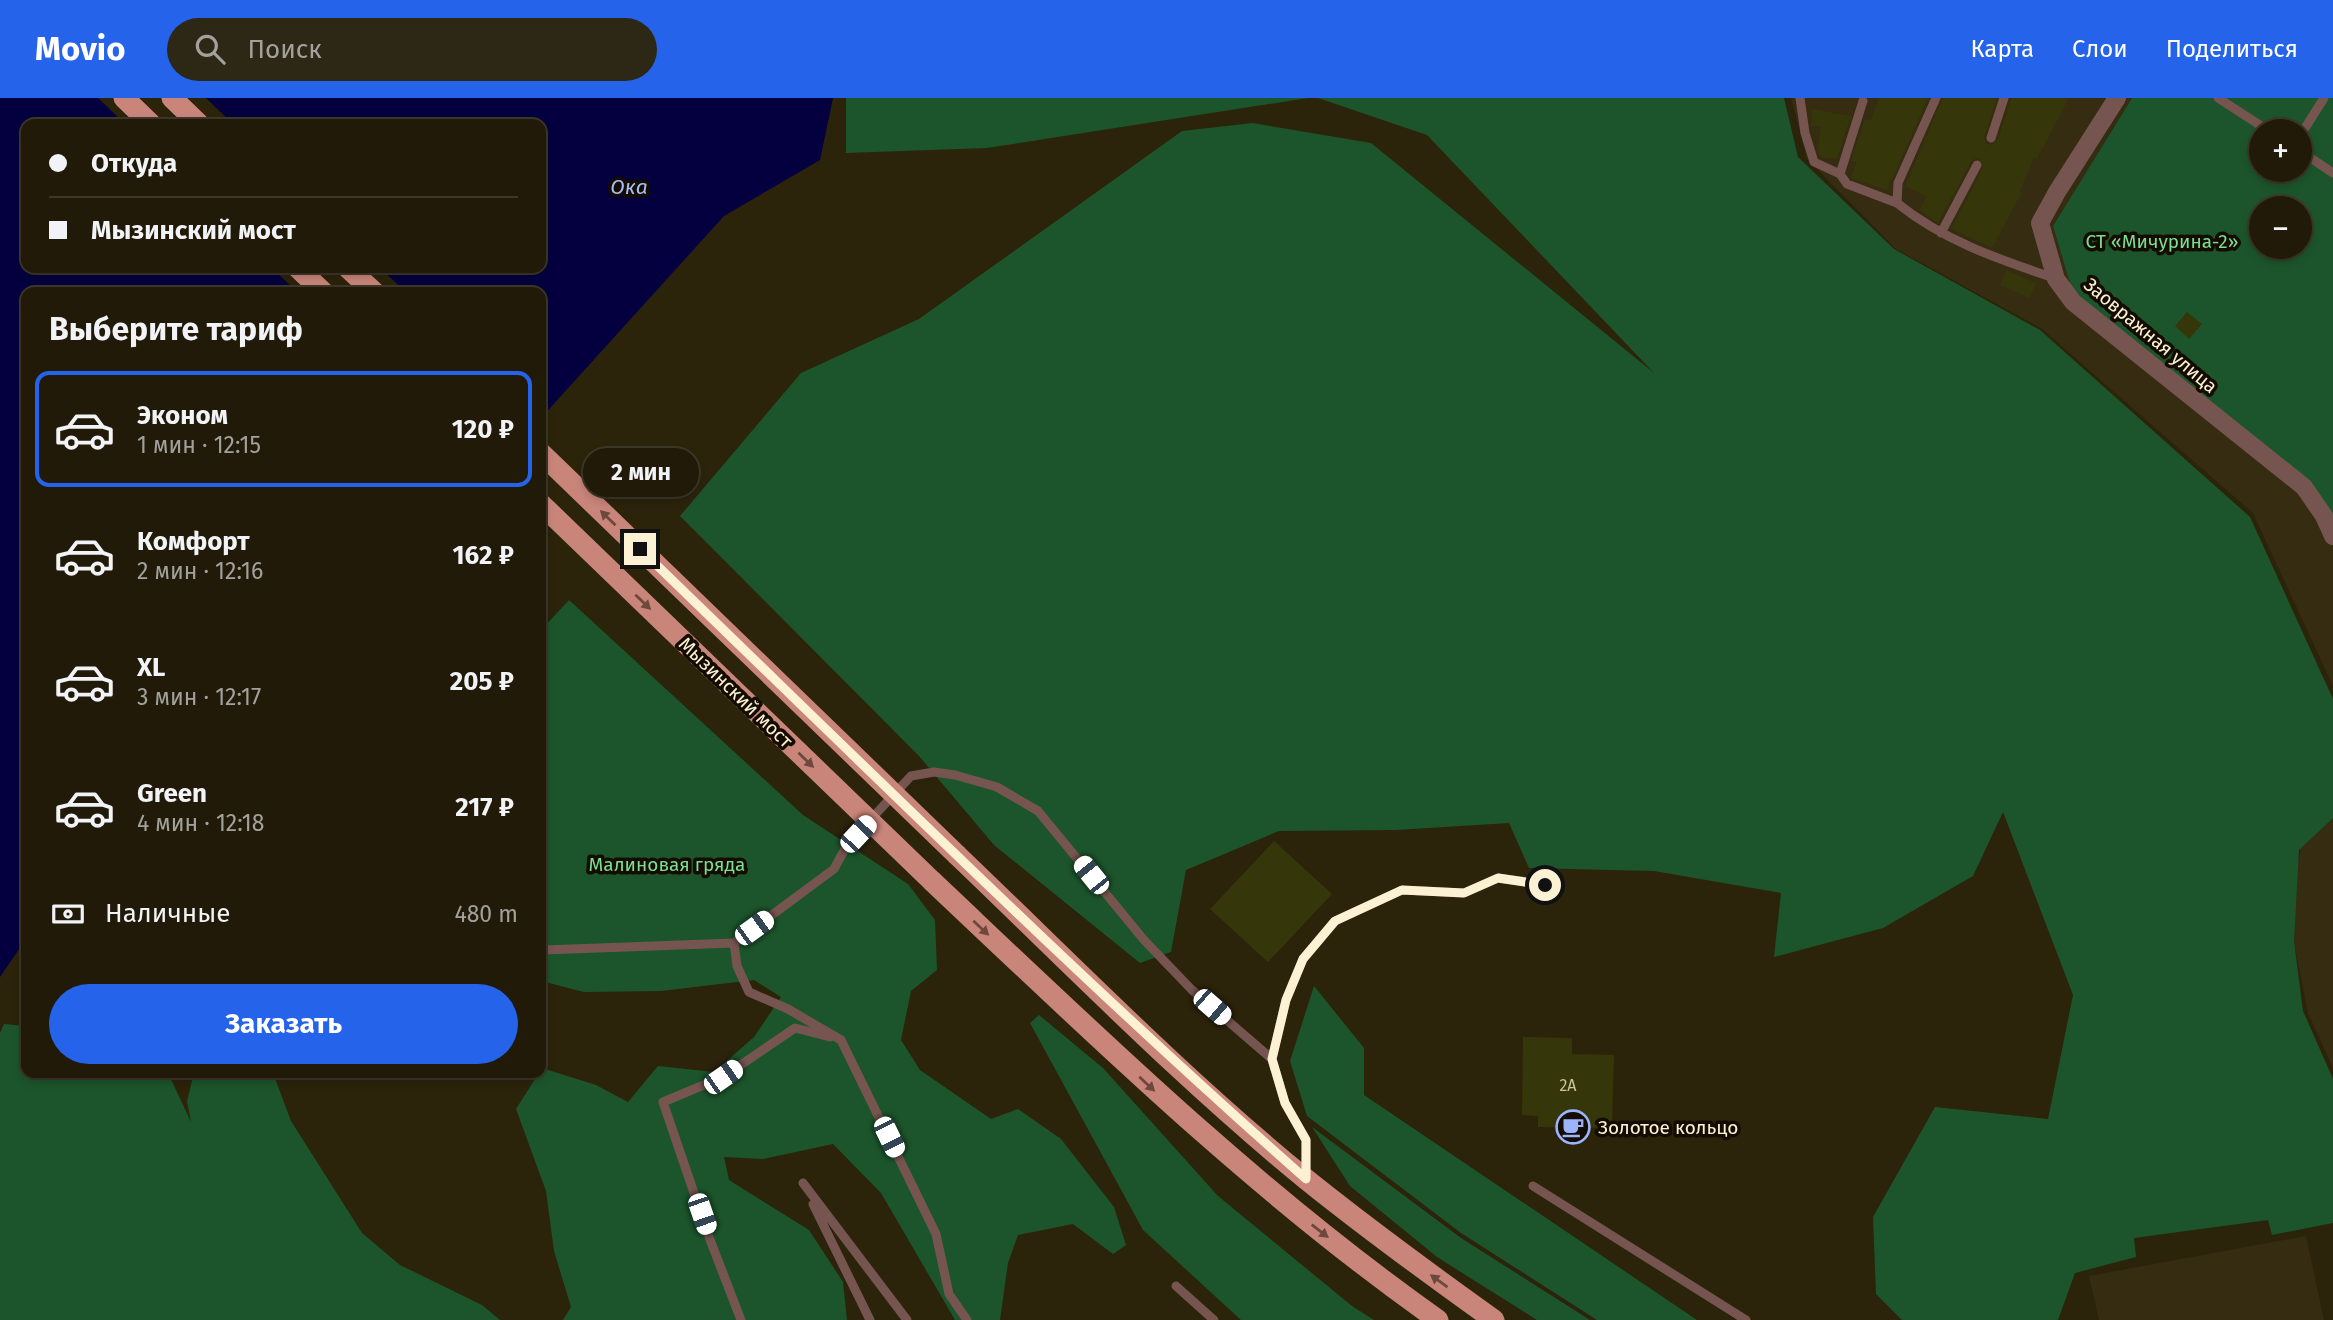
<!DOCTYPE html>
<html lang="ru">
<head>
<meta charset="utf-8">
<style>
  :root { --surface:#211a08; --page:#2d2716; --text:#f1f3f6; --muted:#a2a19c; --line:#3e3829; --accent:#2563eb }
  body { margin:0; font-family:"Fira Sans",sans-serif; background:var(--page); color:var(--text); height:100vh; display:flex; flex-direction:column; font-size:26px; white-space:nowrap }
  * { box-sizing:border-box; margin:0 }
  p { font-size:23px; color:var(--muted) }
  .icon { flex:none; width:38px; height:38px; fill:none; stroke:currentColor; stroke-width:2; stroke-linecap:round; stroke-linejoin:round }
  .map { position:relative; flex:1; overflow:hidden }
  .sheet { position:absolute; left:21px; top:189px; width:525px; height:791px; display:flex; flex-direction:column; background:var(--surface); border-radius:14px; box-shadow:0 4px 10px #0003,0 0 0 2px var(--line) }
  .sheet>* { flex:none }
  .top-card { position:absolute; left:21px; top:21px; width:525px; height:154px; border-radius:14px; box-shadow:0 4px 10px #0003,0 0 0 2px var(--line); display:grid; align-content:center; height:154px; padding:0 28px; background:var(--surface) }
  .controls { position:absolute; left:2249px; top:21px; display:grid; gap:14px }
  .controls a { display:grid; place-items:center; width:63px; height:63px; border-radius:50%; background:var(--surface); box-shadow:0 4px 10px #0003,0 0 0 2px var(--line); font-size:35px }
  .end { position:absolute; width:32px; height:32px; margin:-16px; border:9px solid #fdf1d4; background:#111; box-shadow:0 0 0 4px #111 }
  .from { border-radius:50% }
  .bubble { position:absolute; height:49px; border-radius:24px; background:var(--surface); box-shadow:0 4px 10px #0003,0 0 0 2px var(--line); font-size:23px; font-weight:700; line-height:49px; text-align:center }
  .car { position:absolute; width:21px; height:42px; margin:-21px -10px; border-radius:9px; box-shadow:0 0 5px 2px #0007; background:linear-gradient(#fff 24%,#345 0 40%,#fff 0 76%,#345 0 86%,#fff 0) }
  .top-card b { display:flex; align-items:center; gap:24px; height:66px; font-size:26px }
  .top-card b+b { border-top:2px solid var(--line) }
  .top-card i { width:18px; height:18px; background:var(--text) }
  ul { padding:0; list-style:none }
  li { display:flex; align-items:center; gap:21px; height:116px; margin:0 14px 10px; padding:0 14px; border:4px solid transparent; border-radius:14px }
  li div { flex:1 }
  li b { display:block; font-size:26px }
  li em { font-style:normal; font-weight:700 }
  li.current { border-color:var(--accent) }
  li>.icon { width:63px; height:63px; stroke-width:1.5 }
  h2 { padding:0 28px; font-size:32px; line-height:84px }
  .pay { display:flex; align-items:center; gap:18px; height:77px; padding:0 28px; font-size:26px }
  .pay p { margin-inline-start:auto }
  .primary-button { display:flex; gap:14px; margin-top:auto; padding:14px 28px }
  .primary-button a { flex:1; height:80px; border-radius:42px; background:var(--accent); color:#fff; font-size:28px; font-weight:700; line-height:80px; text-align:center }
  header { display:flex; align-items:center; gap:42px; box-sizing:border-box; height:98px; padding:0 35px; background:var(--accent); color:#fff }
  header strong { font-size:33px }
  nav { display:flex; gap:38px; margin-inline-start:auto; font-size:24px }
  .search { width:490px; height:63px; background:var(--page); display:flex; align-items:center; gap:18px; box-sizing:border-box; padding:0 24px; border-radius:38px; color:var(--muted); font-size:26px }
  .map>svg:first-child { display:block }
  .built { fill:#362c11 }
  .green { fill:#1c552b; fill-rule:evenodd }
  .water { fill:#04003f; fill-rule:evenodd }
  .pier { fill:#2c230b }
  .building { fill:#36360b }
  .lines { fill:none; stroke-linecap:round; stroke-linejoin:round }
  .lane { stroke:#765550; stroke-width:9 }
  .street { stroke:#765550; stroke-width:18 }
  .primary { stroke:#c9857a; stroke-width:21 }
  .primary-bridge { stroke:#c9857a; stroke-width:21 }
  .oneway { fill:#6e483d }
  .route { stroke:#fdf1d4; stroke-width:9 }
  .labels { text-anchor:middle; stroke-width:7; stroke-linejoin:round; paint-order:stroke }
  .number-label { font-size:16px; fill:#cbc2a2 }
  .park-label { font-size:19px; fill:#7adf90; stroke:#140c00 }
  .street-label { font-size:19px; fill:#fdf1d4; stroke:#140c00 }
  .poi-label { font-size:19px; fill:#fdf1d4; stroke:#140c00; text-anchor:start }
  .water-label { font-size:21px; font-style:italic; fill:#a8bdf8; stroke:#140c00 }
</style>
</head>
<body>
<header>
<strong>Movio</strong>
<div class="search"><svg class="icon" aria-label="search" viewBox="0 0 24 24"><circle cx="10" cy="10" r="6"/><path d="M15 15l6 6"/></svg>Поиск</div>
<nav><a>Карта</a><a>Слои</a><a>Поделиться</a></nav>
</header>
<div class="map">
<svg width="2333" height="1222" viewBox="0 0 2333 1222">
  <rect width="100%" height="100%" fill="#2c230b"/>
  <path class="built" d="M 1791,0 L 2132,0 L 2053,128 L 2333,421 L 2333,588 L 2253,415 L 2042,231 L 1896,151 L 1807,61 Z
    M 2333,709 L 2333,970 L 2308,915 L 2288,815 L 2301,749 Z
    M 2306,1138 L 2324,1222 L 2099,1222 L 2089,1178 Z"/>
  <path class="green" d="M 846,0 L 1308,0 L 987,50 L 846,55 Z
    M 1318,0 L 1784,0 L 1798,59 L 1894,151 L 2040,232 L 2250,419 L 2333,601 L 2333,720 L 2299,752 L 2294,843 L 2303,913 L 2333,981 L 2333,1125 L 2272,1137 L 2268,1122 L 2134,1140 L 2136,1159 L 2075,1175 L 2058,1222 L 1902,1222 L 1876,1196 L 1873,1119 L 1935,1009 L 2048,1021 L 2073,897 L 2003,714 L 1973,778 L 1883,830 L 1774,859 L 1781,795 L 1654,773 L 1529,770 L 1509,725 L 1396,732 L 1279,733 L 1186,772 L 1171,854 L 1140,865 L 994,747 L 919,658 L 680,418 L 801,275 L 919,221 L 1182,33 L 1253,25 L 1371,45 L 1654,275 L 1427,37 Z
    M 2132,0 L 2333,0 L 2333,421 L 2075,202 L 2053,128 ZM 2261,33 L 2300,33 L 2300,72 L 2261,72 ZM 2261,110 L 2300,110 L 2300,149 L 2261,149 Z
    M 569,502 L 803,717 L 908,786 L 935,822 L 937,872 L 911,893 L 901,942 L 920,972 L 991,1021 L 1018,1011 L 1061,1041 L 1114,1109 L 1126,1147 L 1113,1156 L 1073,1126 L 1018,1137 L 1008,1165 L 1000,1222 L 955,1222 L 881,1095 L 833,1046 L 763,1061 L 724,1059 L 729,1082 L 809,1132 L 843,1184 L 847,1222 L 563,1222 L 571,1209 L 554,1153 L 546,1093 L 516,1011 L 542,970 L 596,987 L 628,1004 L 658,968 L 714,974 L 754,939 L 781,899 L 754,882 L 661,893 L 584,894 L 541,883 L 541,532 Z
    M 1314,888 L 1364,950 L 1364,997 L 1697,1222 L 1597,1222 L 1461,1135 L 1307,1018 L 1290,963 Z
    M 1039,917 L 1103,970 L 1218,1098 L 1352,1208 L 1374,1222 L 1241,1222 L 1143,1132 L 1030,925 Z
    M 4,926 L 26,928 L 26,975 L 168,975 L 191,1024 L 187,1003 L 194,975 L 273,975 L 291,1023 L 362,1135 L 400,1167 L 482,1207 L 500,1222 L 0,1222 L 0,935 Z
    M 1312,1029 L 1461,1140 L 1590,1222 L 1537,1222 L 1437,1159 L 1350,1088 Z"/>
  <path class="water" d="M 0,0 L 833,0 L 820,62 L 724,118 L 541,320 L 541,194 L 26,194 L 26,841 L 0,879 ZM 26,26 L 541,26 L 541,170 L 26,170 Z"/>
  <path class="pier" d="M 98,0 L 206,0 L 233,26 L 125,26 Z
    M 272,170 L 380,170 L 406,194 L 297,194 Z"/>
  <path class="building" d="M 1879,0 L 1928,0 L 1892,82 L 1890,81 L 1887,92 L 1851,80 L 1857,63 L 1851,63 L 1865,21 L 1871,22 Z
    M 1943,0 L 1997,0 L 1984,39 L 1986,45 L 1992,47 L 1998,42 L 2011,0 L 2069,0 L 2037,61 L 2034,59 L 2020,93 L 2022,94 L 1992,150 L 1951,131 L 1983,70 L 1981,61 L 1976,60 L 1971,64 L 1938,125 L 1919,112 L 1927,98 L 1905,88 Z
    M 1812,11 L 1851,18 L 1837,61 L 1820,59 L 1818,52 L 1821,29 L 1811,28 Z
    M 2006,172 L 2036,185 L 2030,200 L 2000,187 Z
    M 2187,214 L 2202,226 L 2189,241 L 2175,228 Z
    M 1274,743 L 1332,796 L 1268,864 L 1210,811 Z
    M 1523,939 L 1572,940 L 1572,956 L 1614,957 L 1612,1030 L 1538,1029 L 1538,1018 L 1522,1017 Z"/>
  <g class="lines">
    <path class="lane" d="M 1800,0 L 1805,35 L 1814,64 L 1840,76
      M 1936,0 L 1898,85 L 1897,105 C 1944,143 1998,161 2054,180
      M 2218,0 L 2269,33
      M 1863,3 L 1840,76 L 1847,86 L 1897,105
      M 2300,38 L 2324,0
      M 1991,40 L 2004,0
      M 2300,53 L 2333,75
      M 1941,135 L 1977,67
      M 734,845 L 737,868 L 749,894 L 788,911 L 841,942 L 936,1136 L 949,1196 L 967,1222
      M 541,854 L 544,852 L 734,845 L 834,771 L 847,747 L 911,678 L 934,674 L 955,677 L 997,689 L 1038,713 L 1144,842 L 1192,892 L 1272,961
      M 1306,1077 L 1306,1042 L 1285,1005 L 1272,961 L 1286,902 L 1303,861 L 1335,823 L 1402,792 L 1464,795 L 1498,780 L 1556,788
      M 803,1085 L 907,1222
      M 1533,1088 L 1746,1222
      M 813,1106 L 870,1222
      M 1176,1188 L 1214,1222
      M 741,1222 L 709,1139 L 663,1004 L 723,979 L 795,930 L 830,939"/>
    <path class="street" d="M 2117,0 L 2057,94 L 2040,125 L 2056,181 L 2073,204 L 2304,389 L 2324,418 L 2333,438"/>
    <path class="primary" d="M 124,0 L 151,26
      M 172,0 L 199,26
      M 298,170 L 323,194
      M 348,170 L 374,194
      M 957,757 C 1072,867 1184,982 1307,1082 C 1368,1131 1431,1177 1494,1222
      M 932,783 C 1094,936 1255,1093 1438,1222"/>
    <path class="primary-bridge" d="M 541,355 L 957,757
      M 541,406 L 932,783"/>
  </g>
  <defs><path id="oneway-solid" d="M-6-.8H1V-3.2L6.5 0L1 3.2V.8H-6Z" transform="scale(1.75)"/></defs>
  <g class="oneway">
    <use href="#oneway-solid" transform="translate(608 420) rotate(-136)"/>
    <use href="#oneway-solid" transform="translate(643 504) rotate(44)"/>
    <use href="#oneway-solid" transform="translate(806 662) rotate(44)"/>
    <use href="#oneway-solid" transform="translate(981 830) rotate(43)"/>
    <use href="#oneway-solid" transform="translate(1147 986) rotate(43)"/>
    <use href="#oneway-solid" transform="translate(1320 1133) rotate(38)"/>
    <use href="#oneway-solid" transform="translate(1439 1183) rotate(-144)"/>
  </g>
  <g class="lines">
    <path class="route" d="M 640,451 C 860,663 1077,879 1306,1081 L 1306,1042 L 1285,1005 L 1272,961 L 1286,902 L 1303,861 L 1335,823 L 1402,792 L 1464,795 L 1498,780 L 1545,787"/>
  </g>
  <defs>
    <symbol id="cafe-ring" viewBox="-11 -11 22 22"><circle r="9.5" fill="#140c00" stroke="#9cb4fd" stroke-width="1.5"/><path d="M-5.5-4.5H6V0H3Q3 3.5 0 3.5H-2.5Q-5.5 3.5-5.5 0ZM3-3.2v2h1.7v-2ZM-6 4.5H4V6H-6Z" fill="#9cb4fd"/></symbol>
  </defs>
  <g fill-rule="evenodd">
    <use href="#cafe-ring" x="1554" y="1010" width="38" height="38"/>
  </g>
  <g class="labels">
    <g class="number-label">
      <text x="1568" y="993">2А</text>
    </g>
    <g class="park-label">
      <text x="2162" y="150">СТ «Мичурина-2»</text>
      <text x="667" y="773">Малиновая гряда</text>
    </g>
    <g class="street-label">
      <text transform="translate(2151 237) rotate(40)" y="7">Заовражная улица</text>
      <text transform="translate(736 594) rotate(44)" y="7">Мызинский мост</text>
    </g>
    <g class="poi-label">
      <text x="1598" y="1036">Золотое кольцо</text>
    </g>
    <g class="water-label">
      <text x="629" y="96">Ока</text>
    </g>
  </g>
</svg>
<div class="controls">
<a>+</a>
<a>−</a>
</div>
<i class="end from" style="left:1545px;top:787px"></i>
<i class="end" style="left:640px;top:451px"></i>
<div class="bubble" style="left:583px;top:350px;width:116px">2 мин</div>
<i class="car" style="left:858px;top:736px;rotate:43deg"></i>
<i class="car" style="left:1091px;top:777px;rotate:321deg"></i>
<i class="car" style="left:754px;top:830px;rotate:54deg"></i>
<i class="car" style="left:1212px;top:909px;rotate:131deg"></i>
<i class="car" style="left:723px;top:979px;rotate:55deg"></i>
<i class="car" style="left:889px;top:1039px;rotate:154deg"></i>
<i class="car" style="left:702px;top:1116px;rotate:161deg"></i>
<div class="top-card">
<b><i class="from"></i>Откуда</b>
<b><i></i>Мызинский мост</b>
</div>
<section class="sheet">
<h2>Выберите тариф</h2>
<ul>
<li class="current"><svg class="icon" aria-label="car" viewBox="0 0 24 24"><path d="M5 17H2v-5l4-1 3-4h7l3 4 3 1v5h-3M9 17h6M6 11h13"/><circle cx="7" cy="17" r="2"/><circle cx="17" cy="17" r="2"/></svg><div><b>Эконом</b><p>1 мин · 12:15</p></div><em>120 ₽</em></li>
<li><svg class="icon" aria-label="car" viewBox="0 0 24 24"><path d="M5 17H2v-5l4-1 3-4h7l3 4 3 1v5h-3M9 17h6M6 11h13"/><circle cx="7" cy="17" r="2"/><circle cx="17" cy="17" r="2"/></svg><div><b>Комфорт</b><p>2 мин · 12:16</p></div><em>162 ₽</em></li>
<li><svg class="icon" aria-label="car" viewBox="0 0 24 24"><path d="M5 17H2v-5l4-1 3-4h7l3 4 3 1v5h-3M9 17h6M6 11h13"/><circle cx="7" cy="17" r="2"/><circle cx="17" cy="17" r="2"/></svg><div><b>XL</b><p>3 мин · 12:17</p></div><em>205 ₽</em></li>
<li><svg class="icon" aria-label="car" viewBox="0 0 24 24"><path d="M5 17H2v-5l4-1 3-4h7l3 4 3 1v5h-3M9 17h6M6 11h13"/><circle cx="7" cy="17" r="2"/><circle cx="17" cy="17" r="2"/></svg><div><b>Green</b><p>4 мин · 12:18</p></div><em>217 ₽</em></li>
</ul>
<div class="pay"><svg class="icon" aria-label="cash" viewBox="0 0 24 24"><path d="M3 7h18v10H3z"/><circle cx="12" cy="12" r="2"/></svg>Наличные<p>480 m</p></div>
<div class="primary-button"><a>Заказать</a></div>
</section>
</div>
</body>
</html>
